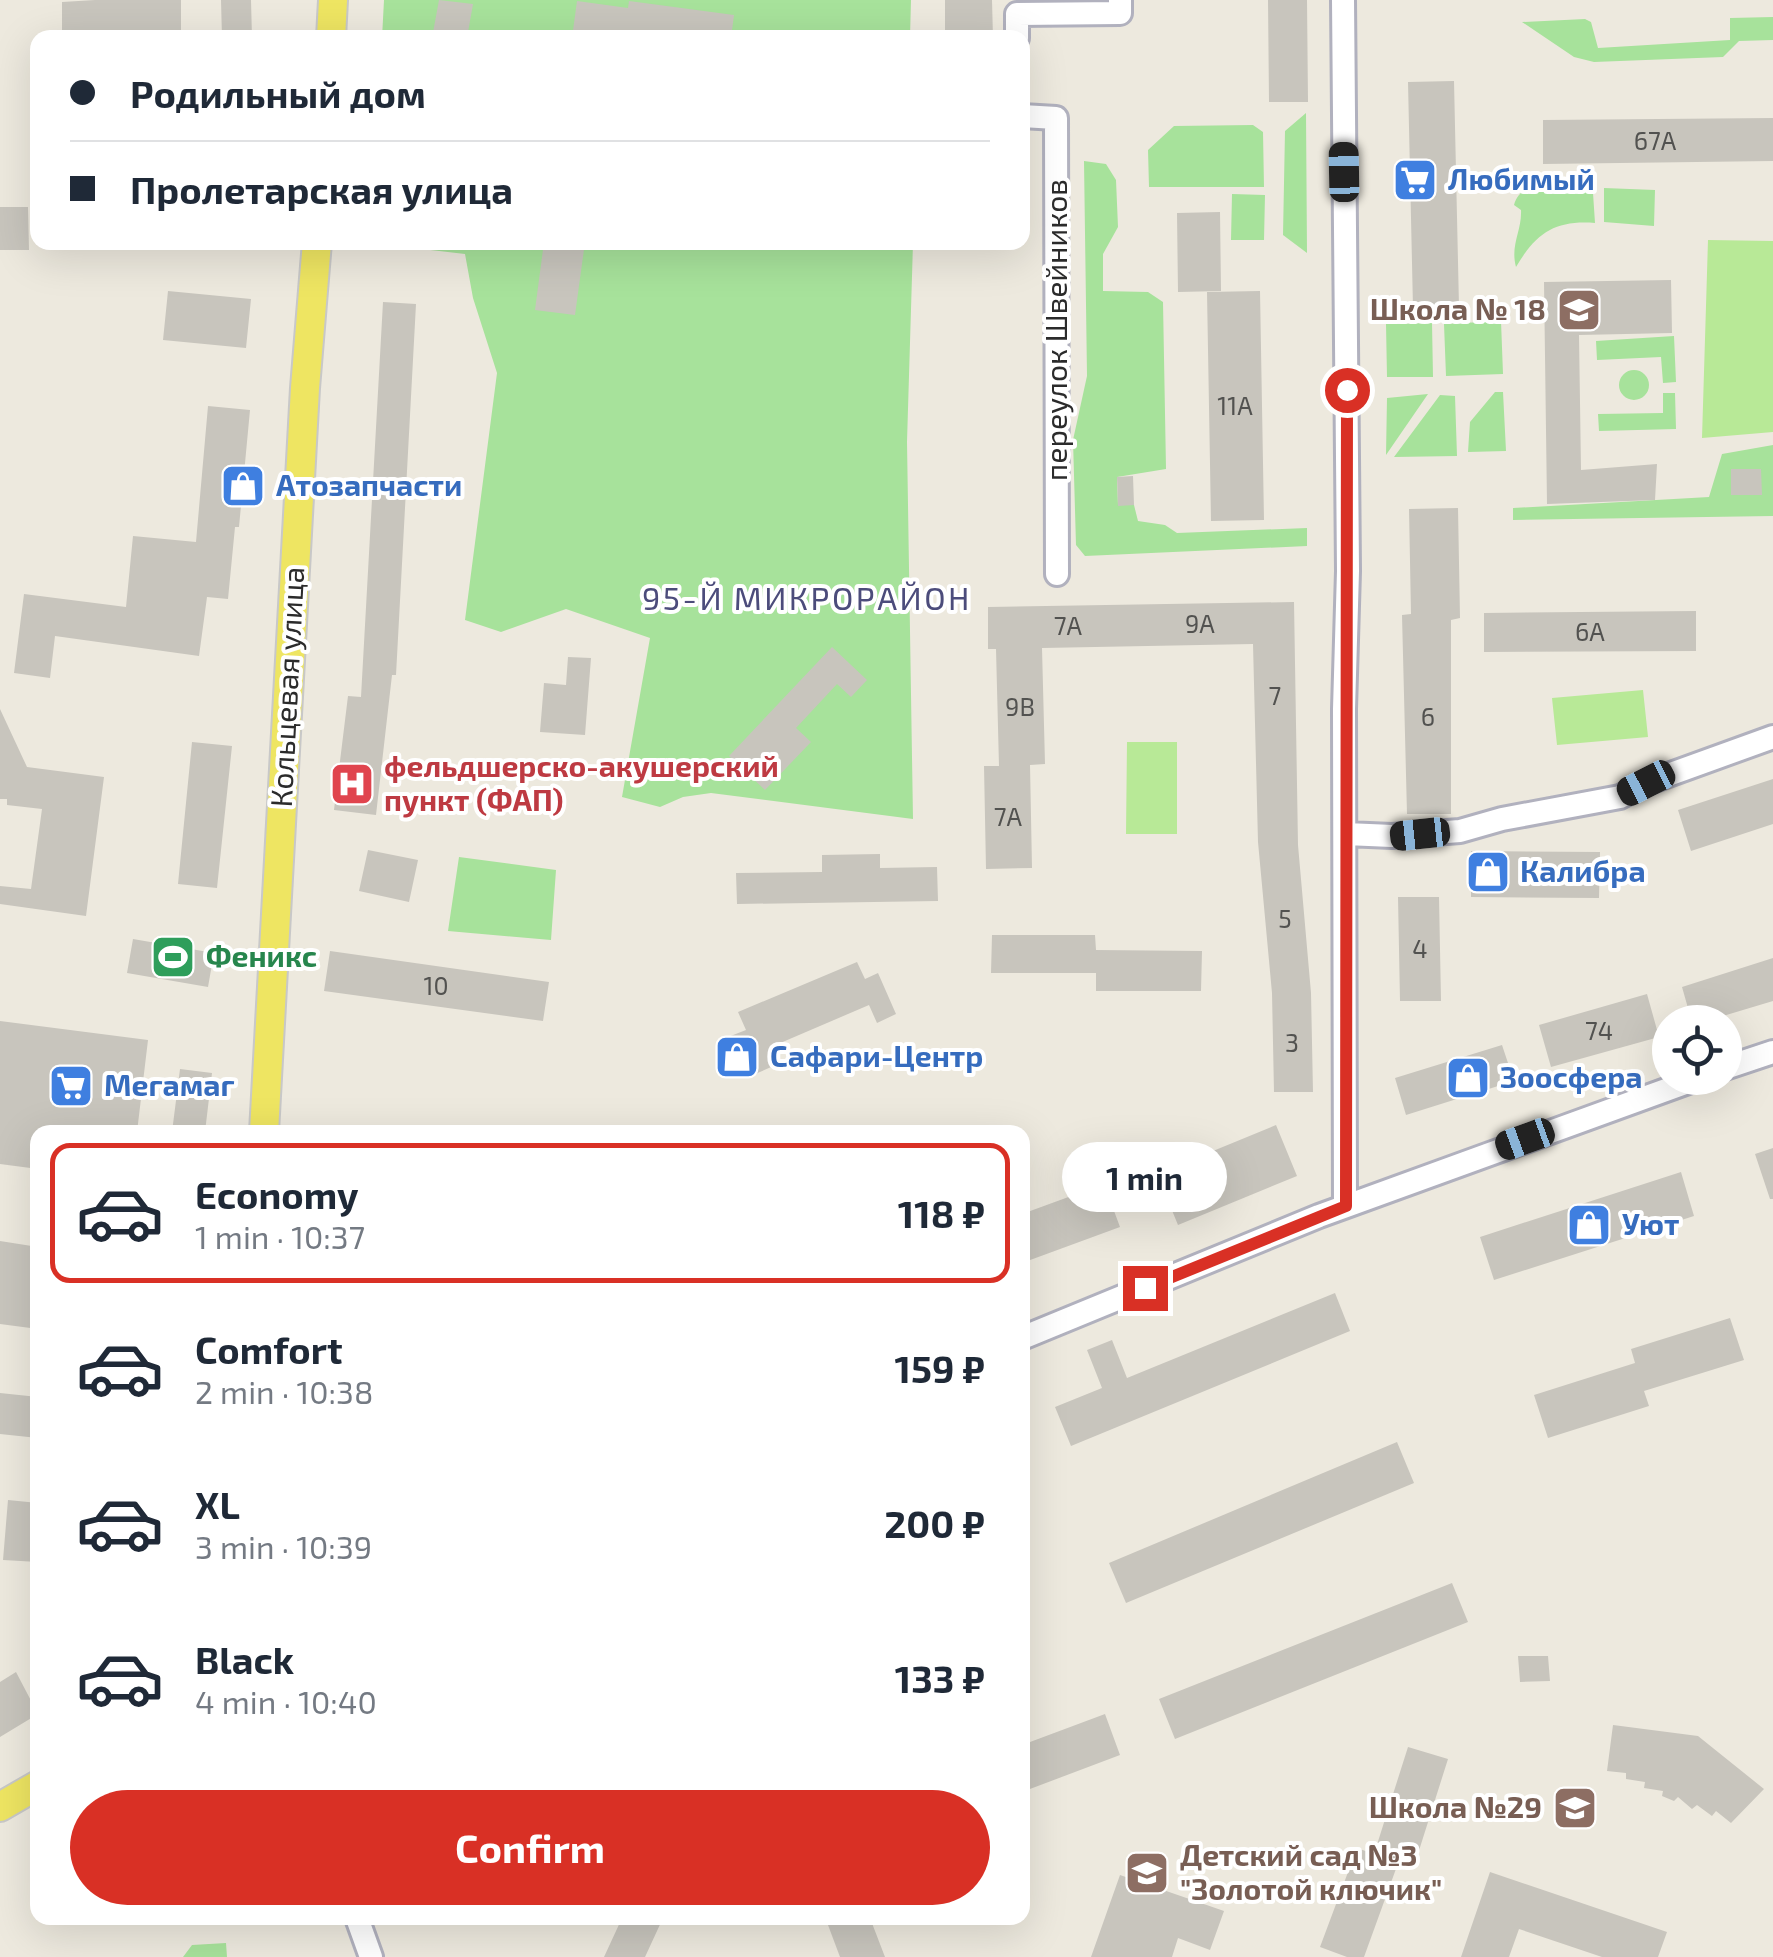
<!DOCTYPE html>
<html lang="en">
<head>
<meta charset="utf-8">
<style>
  :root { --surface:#fff; --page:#f6f6f7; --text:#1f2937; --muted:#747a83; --line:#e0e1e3; --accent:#d93025 }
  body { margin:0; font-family:"Exo 2",sans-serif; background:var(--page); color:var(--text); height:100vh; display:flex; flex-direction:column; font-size:38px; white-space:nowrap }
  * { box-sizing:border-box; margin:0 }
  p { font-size:32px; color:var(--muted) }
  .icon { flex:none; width:55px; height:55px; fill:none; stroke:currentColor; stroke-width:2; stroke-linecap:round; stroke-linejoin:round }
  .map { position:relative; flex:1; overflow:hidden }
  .sheet { position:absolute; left:30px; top:1125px; width:1000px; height:800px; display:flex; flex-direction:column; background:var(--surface); border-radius:20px; box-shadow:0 10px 40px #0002 }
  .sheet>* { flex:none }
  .hud { position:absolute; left:30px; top:30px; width:1000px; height:220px; border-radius:20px; box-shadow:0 10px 40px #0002; display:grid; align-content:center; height:220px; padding:0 40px; background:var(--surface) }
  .tools { position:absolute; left:1652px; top:1005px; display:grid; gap:20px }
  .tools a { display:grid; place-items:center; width:90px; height:90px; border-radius:50%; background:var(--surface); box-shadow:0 10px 40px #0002; font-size:50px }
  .end { position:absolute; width:45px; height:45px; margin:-22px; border:12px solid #d93025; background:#fff; box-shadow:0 0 0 5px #fff }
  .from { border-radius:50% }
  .bubble { position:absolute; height:70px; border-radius:35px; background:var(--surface); box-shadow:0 10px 40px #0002; font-size:32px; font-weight:700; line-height:70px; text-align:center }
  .car { position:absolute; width:30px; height:60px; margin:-30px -15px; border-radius:12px; box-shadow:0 0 8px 2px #0007; background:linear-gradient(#222 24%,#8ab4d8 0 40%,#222 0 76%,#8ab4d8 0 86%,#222 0) }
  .hud b { display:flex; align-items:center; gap:35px; height:95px; font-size:38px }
  .hud b+b { border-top:2px solid var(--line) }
  .hud i { width:25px; height:25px; background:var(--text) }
  ul { padding:18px 0 0; list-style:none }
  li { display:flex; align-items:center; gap:30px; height:140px; margin:0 20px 15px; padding:0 20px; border:5px solid transparent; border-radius:20px }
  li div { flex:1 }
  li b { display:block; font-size:38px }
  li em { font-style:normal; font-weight:700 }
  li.on { border-color:var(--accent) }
  li>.icon { width:90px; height:90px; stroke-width:1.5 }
  .button { display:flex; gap:20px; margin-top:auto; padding:20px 40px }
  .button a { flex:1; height:115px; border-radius:60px; background:var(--accent); color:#fff; font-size:40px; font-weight:700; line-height:115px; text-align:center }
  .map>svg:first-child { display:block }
  .green { fill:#a7e29b }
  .pitch { fill:#b8e997 }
  .building { fill:#c8c5bd }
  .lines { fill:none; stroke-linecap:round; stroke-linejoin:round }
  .minor-casing { stroke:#b1b1be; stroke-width:28 }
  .major-casing { stroke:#c8c8c8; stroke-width:32 }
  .minor { stroke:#fff; stroke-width:22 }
  .major { stroke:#eee562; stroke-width:28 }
  .route { stroke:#d93025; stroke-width:12 }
  .labels { text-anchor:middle; stroke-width:8; stroke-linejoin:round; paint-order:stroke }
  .number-label { font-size:25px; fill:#525250 }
  .shop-label { font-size:30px; font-weight:bold; fill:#366cbe; stroke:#fff; text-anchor:start }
  .education-label { font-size:30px; font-weight:bold; fill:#785e54; stroke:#fff; text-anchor:end }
  .street-label { font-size:30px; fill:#2b2b2b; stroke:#fff }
  .health-label { font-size:30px; font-weight:bold; fill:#be3a42; stroke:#fff; text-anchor:start }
  .leisure-label { font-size:30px; font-weight:bold; fill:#27864d; stroke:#fff; text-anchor:start }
  .neighbourhood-label { font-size:32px; letter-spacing:2.5px; fill:#4c4c7b; stroke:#fff }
</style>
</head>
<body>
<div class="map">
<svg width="1773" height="1957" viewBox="0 0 1773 1957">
  <rect width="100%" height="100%" fill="#ede9de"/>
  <path class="green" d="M 384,0 L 911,0 L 910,37 L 382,38 Z
    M 1773,17 L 1773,40 L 1739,41 L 1723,57 L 1594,62 L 1574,57 L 1522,22 L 1585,19 L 1591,22 L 1598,48 L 1730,40 L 1730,18 Z
    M 1306,113 L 1307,253 L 1283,235 L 1285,131 Z
    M 1253,125 L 1263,132 L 1264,187 L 1149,187 L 1148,150 L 1174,126 Z
    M 1084,161 L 1106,164 L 1116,180 L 1118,227 L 1103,254 L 1103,291 L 1148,292 L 1163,302 L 1166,469 L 1117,477 L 1118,505 L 1134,505 L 1138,521 L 1165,525 L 1177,533 L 1307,528 L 1307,546 L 1085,556 L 1076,545 L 1073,440 L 1087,376 Z
    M 1549,182 L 1585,188 L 1593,193 L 1595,223 C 1555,220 1536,233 1516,267 C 1510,245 1522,231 1521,210 L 1514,205 C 1519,188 1533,186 1549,182 Z
    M 1604,188 L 1655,190 L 1654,226 L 1604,222 Z
    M 1232,194 L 1265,195 L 1264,240 L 1231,240 Z
    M 370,243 L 913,243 L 907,442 L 913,819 L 711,793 L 683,797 L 660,807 L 622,797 L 650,638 L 566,609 L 501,632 L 465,620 L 497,373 L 473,298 L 465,254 Z
    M 1501,321 L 1503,374 L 1446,376 L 1444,324 Z
    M 1432,323 L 1433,377 L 1387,377 L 1386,324 Z
    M 1674,336 L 1676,382 L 1663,383 L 1661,357 L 1597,360 L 1596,341 Z
    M1619 385a15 15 0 1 1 30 0a15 15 0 1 1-30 0Z
    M 1495,392 L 1503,392 L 1506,451 L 1468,452 L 1470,422 Z
    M 1663,393 L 1675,393 L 1676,429 L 1599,431 L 1598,414 L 1663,413 Z
    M 1428,394 L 1386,455 L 1387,398 Z
    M 1440,395 L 1455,396 L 1457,456 L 1394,457 Z
    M 1773,445 L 1773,516 L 1513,520 L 1513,508 L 1709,497 L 1722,454 Z
    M 459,857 L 556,870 L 551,940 L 448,931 Z
    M 226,1943 L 227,1957 L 183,1957 L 192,1945 Z"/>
  <path class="pitch" d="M 1708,240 L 1773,241 L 1773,432 L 1702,438 Z
    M 1643,690 L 1648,737 L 1557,745 L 1552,698 Z
    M 1127,742 L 1177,742 L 1177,834 L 1126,834 Z"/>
  <path class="building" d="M 95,0 L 181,0 L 181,38 L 62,38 L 62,2 Z
    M 221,0 L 251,0 L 252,38 L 222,38 Z
    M 439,0 L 473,4 L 467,38 L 432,38 Z
    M 945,0 L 992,0 L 993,38 L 945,38 Z
    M 1268,0 L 1307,0 L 1308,102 L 1269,102 Z
    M 577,1 L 628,8 L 629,1 L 734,15 L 731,38 L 572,38 Z
    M 1454,81 L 1459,307 L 1413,308 L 1408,82 Z
    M 1773,118 L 1773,161 L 1543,164 L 1543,120 Z
    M 0,207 L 28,207 L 29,250 L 0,250 Z
    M 1220,212 L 1221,291 L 1178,292 L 1177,213 Z
    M 544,242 L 585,242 L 575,315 L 535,310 Z
    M 1671,280 L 1672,333 L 1579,335 L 1581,470 L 1657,464 L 1655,500 L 1547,504 L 1544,282 Z
    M 168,291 L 251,299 L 246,348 L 163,340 Z
    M 1260,291 L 1264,520 L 1211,521 L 1207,292 Z
    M 383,302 L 416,304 L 396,675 L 392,675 L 376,815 L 334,810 L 348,696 L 361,697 Z
    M 208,406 L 250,410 L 239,527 L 235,527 L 228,599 L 207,597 L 199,656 L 55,636 L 50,678 L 14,673 L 24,594 L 126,607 L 133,536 L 196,542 Z
    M 1731,469 L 1761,469 L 1762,495 L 1731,495 Z
    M 1133,476 L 1134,505 L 1118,506 L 1117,477 Z
    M 1458,508 L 1460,618 L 1451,620 L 1451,814 L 1407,814 L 1402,615 L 1411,614 L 1409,509 Z
    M 1294,602 L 1298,845 L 1311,993 L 1313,1092 L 1274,1092 L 1272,993 L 1258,842 L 1253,644 L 1042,648 L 1045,764 L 1030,765 L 1032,868 L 986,869 L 984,766 L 999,766 L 996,649 L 988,649 L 988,607 Z
    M 1696,611 L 1696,651 L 1484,652 L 1484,613 Z
    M 832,647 L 867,680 L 851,697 L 837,684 L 796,728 L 811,742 L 765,790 L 729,756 Z
    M 568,657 L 591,658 L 585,735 L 540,732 L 544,683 L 566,685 Z
    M 0,709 L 27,767 L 104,777 L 86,916 L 0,904 L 0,886 L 31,889 L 42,809 L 7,805 L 7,799 L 0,799 Z
    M 192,742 L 232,746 L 217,888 L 178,884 Z
    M 1773,779 L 1773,824 L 1691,851 L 1678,810 Z
    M 368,850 L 418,860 L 409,902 L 359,891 Z
    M 1471,851 L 1600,852 L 1599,898 L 1471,897 Z
    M 880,854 L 880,868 L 937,867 L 938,901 L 737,904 L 736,873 L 822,872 L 822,855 Z
    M 1398,897 L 1439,897 L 1441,1001 L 1400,1001 Z
    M 992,935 L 1095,935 L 1096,950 L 1202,951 L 1201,991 L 1096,991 L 1096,973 L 991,973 Z
    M 133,939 L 214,953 L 208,987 L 127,973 Z
    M 330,951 L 549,982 L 543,1021 L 324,991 Z
    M 1773,958 L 1773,1001 L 1703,1022 L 1692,1022 L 1682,987 Z
    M 857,962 L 865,979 L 878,973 L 896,1014 L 877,1023 L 869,1005 L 771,1047 L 778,1064 L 746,1078 L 728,1037 L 746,1030 L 738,1012 Z
    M 1647,994 L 1659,1037 L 1551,1067 L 1539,1025 Z
    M 0,1021 L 148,1040 L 137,1132 L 38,1132 L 38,1169 L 0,1164 Z
    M 1502,1045 L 1514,1081 L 1406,1115 L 1395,1078 Z
    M 180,1069 L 212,1073 L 205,1132 L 172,1132 Z
    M 1276,1125 L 1297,1176 L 1178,1225 L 1157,1174 Z
    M 1773,1148 L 1773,1199 L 1770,1199 L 1755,1154 Z
    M 1681,1172 L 1694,1216 L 1494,1280 L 1480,1237 Z
    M 1104,1184 L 1120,1227 L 1022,1263 L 1022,1214 Z
    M 0,1241 L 38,1247 L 38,1329 L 0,1324 Z
    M 1335,1293 L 1350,1331 L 1071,1446 L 1055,1407 L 1102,1388 L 1087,1350 L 1112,1340 L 1127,1378 Z
    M 1730,1318 L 1744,1360 L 1644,1391 L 1649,1406 L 1548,1438 L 1534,1395 L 1635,1363 L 1631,1349 Z
    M 0,1393 L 38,1397 L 38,1438 L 0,1434 Z
    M 1397,1442 L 1414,1483 L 1126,1603 L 1109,1563 Z
    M 8,1500 L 38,1503 L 38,1562 L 3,1560 Z
    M 1452,1583 L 1468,1622 L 1175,1739 L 1159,1699 Z
    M 1518,1656 L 1548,1656 L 1550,1681 L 1520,1682 Z
    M 16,1672 L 38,1714 L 0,1737 L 0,1682 Z
    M 1105,1714 L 1120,1755 L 1022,1792 L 1022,1745 Z
    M 1613,1725 L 1698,1736 L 1764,1789 L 1731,1823 L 1716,1811 L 1712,1816 L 1697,1805 L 1692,1809 L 1678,1797 L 1674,1801 L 1662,1796 L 1663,1791 L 1644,1788 L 1645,1782 L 1626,1779 L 1626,1773 L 1607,1771 Z
    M 1408,1747 L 1448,1759 L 1416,1860 L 1401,1855 L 1364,1957 L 1347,1957 L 1320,1947 L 1357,1848 L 1374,1854 Z
    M 1490,1872 L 1667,1932 L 1658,1957 L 1602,1957 L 1519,1929 L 1509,1957 L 1461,1957 Z
    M 1120,1875 L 1224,1911 L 1210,1950 L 1178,1938 L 1172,1957 L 1091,1957 Z
    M 622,1918 L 663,1918 L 645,1957 L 604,1957 Z
    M 848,1918 L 870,1918 L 885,1957 L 840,1957 L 828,1925 Z"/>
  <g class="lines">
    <defs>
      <path id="minor" d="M 1343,0 L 1348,571 L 1344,709 L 1345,1206
        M 1017,38 L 1017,14 L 1120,13 L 1120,0
        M 1022,116 L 1056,118 L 1057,574
        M 1346,834 L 1392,836 L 1460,831 L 1502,819 L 1620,797 L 1646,783 L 1773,737
        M 1725,1068 L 1773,1052
        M 1022,1338 L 1319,1216 L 1699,1078
        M 357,1918 L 371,1957"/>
      <path id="major" d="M 331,38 L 333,0
        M 264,1132 L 305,388 L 317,242
        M 0,1807 L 38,1785"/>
    </defs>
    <use href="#minor" class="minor-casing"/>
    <use href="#major" class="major-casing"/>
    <use href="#minor" class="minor"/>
    <use href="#major" class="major"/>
  </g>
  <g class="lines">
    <path class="route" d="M 1145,1288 L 1346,1206 L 1347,390"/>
  </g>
  <defs>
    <symbol id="supermarket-square" viewBox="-11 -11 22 22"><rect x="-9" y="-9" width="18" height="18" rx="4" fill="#3f7fe0" stroke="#fff"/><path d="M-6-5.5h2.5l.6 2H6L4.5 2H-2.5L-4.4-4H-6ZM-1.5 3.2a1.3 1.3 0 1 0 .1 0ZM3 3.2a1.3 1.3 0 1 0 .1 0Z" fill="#fff"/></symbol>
    <symbol id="school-square" viewBox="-11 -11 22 22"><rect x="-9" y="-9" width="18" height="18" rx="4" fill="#8d6e63" stroke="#fff"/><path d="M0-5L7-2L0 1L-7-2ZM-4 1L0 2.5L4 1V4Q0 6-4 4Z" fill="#fff"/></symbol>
    <symbol id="shop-square" viewBox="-11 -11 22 22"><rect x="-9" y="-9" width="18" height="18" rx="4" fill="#3f7fe0" stroke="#fff"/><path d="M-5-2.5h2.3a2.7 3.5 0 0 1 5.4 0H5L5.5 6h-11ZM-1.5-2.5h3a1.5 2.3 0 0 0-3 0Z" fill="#fff"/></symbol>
    <symbol id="hospital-square" viewBox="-11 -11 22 22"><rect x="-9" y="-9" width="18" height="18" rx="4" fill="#e0444e" stroke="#fff"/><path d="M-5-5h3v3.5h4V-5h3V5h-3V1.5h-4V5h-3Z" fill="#fff"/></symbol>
    <symbol id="stadium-square" viewBox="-11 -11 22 22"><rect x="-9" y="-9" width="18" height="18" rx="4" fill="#2e9e5b" stroke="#fff"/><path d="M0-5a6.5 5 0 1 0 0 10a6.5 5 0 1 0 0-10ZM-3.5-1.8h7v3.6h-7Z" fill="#fff"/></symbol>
  </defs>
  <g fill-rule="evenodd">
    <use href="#supermarket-square" x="1390" y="155" width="50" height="50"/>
    <use href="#school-square" x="1554" y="285" width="50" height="50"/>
    <use href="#shop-square" x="218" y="461" width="50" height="50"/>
    <use href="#hospital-square" x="327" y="759" width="50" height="50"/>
    <use href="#shop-square" x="1463" y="847" width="50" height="50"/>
    <use href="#stadium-square" x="148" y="932" width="50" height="50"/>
    <use href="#shop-square" x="712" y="1032" width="50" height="50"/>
    <use href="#shop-square" x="1443" y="1053" width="50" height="50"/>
    <use href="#supermarket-square" x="46" y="1061" width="50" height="50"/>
    <use href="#shop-square" x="1564" y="1200" width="50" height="50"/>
    <use href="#school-square" x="1550" y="1783" width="50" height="50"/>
    <use href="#school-square" x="1122" y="1848" width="50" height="50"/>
  </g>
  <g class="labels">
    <g class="number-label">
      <text x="1655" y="150">67А</text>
      <text x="1235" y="415">11А</text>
      <text x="1200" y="633">9А</text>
      <text x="1068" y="635">7А</text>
      <text x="1590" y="641">6А</text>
      <text x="1275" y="705">7</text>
      <text x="1020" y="716">9В</text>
      <text x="1428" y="726">6</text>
      <text x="1008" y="826">7А</text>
      <text x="1285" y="928">5</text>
      <text x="1420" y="958">4</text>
      <text x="436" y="995">10</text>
      <text x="1599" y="1040">74</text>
      <text x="1292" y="1052">3</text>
    </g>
    <g class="shop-label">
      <text x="1448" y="190">Любимый</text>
      <text x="276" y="496">Атозапчасти</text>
      <text x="1520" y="882">Калибра</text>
      <text x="770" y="1067">Сафари-Центр</text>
      <text x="1500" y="1088">Зоосфера</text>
      <text x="104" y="1096">Мегамаг</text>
      <text x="1622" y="1235">Уют</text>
    </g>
    <g class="education-label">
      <text x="1546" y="320">Школа № 18</text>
      <text x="1542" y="1818">Школа №29</text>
      <text x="1180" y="1866" text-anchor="start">Детский сад №3<tspan x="1180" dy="34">"Золотой ключик"</tspan></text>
    </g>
    <g class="street-label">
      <text transform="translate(1057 330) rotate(-90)" y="10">переулок Швейников</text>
      <text transform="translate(288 687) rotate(-87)" y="10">Кольцевая улица</text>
    </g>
    <g class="health-label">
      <text x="384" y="777">фельдшерско-акушерский<tspan x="384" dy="34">пункт (ФАП)</tspan></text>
    </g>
    <g class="leisure-label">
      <text x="206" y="967">Феникс</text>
    </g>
    <g class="neighbourhood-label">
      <text x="807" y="610">95-Й МИКРОРАЙОН</text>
    </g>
  </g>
</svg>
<div class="tools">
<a><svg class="icon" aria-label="locate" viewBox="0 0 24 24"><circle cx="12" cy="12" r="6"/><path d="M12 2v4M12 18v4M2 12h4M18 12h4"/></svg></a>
</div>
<i class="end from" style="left:1347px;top:390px"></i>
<i class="end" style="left:1145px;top:1288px"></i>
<div class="bubble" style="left:1062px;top:1142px;width:165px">1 min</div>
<i class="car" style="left:1344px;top:172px;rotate:359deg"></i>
<i class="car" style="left:1646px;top:783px;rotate:243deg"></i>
<i class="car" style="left:1420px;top:834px;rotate:264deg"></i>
<i class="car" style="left:1525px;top:1139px;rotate:250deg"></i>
<div class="hud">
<b><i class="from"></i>Родильный дом</b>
<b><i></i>Пролетарская улица</b>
</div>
<section class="sheet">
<ul>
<li class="on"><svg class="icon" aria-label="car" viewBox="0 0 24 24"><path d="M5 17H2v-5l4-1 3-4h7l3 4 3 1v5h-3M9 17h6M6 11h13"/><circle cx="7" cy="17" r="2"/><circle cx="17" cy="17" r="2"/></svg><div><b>Economy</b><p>1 min · 10:37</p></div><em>118 ₽</em></li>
<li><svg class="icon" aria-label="car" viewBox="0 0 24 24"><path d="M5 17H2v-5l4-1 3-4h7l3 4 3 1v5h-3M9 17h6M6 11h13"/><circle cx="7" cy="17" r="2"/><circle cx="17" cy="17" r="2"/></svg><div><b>Comfort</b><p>2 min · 10:38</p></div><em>159 ₽</em></li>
<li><svg class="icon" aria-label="car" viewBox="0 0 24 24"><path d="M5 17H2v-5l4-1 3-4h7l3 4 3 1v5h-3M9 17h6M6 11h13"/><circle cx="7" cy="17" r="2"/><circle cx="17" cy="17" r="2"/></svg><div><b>XL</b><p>3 min · 10:39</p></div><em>200 ₽</em></li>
<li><svg class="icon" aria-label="car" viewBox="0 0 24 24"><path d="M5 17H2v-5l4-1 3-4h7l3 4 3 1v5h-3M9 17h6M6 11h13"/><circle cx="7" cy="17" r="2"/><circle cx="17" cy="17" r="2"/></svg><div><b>Black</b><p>4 min · 10:40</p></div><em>133 ₽</em></li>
</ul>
<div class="button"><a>Confirm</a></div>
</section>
</div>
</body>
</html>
